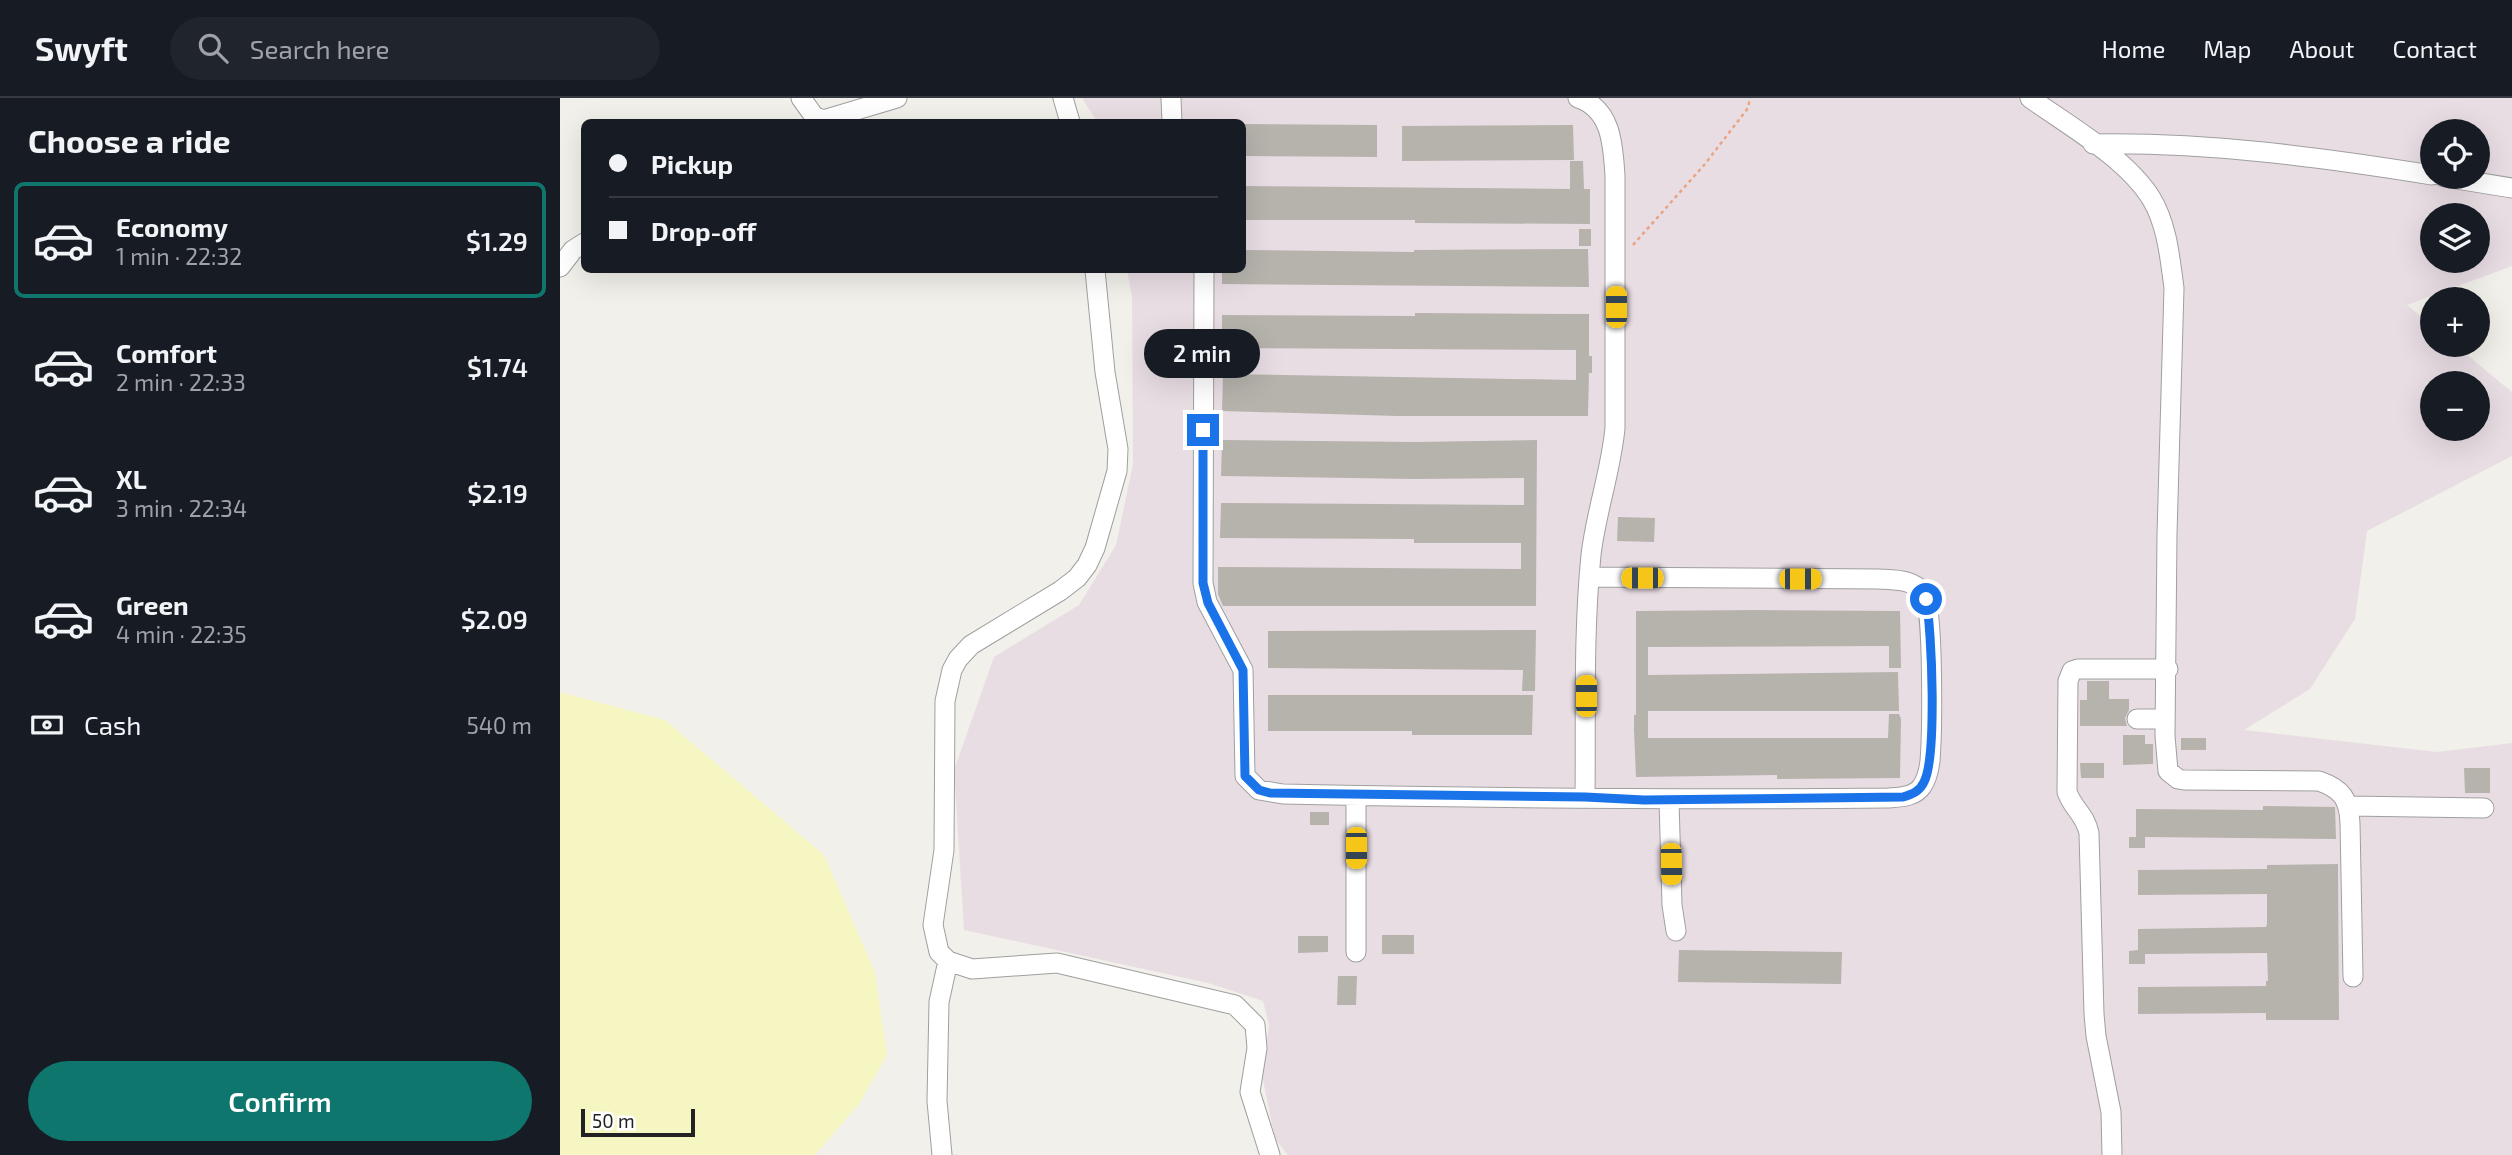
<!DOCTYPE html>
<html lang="en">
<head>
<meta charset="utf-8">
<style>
  :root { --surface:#171b24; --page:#20242c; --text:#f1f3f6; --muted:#9ea1a6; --line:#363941; --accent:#0f766e }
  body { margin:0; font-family:"Exo 2",sans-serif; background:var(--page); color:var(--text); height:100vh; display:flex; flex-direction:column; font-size:26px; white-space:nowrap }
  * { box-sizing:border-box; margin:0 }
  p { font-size:23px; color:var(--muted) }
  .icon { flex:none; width:38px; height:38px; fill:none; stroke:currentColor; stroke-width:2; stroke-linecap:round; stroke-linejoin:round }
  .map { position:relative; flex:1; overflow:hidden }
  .panel { display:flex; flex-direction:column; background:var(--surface); width:560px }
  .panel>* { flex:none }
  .top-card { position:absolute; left:21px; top:21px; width:665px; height:154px; border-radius:10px; box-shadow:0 7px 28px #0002; display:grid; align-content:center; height:154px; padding:0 28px; background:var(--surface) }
  .fabs { position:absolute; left:1860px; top:21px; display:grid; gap:14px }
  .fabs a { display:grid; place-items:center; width:70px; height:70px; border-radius:50%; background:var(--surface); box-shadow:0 7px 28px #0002; font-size:35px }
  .scale { position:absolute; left:21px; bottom:18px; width:114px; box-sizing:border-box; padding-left:7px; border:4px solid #222; border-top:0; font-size:19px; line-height:24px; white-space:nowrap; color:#222; -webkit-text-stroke:5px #fff; paint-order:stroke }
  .end { position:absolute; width:32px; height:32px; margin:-16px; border:9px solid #1a73e8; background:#fff; box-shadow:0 0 0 4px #fff }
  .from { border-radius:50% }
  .bubble { position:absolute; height:49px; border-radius:24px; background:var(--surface); box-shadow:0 7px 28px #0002; font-size:23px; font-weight:600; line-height:49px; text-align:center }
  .car { position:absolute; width:21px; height:42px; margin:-21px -10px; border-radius:9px; box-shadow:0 0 5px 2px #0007; background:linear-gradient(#f5c518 24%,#345 0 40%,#f5c518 0 76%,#345 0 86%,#f5c518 0) }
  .top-card b { display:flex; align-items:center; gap:24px; height:66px; font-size:26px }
  .top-card b+b { border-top:2px solid var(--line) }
  .top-card i { width:18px; height:18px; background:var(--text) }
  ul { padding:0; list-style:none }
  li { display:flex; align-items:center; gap:21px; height:116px; margin:0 14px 10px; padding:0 14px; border:4px solid transparent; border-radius:10px }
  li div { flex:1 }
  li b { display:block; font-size:26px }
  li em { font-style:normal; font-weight:600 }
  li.current { border-color:var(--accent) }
  li>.icon { width:63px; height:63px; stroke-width:1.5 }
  h2 { padding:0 28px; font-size:32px; line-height:84px }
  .pay { display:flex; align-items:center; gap:18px; height:77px; padding:0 28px; font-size:26px }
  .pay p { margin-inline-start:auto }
  .action { display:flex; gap:14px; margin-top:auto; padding:14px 28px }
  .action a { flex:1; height:80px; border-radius:42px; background:var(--accent); color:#fff; font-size:28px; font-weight:600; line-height:80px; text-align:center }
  header { display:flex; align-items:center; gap:42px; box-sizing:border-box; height:98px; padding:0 35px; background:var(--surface); border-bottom:2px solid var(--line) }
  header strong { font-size:33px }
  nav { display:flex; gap:38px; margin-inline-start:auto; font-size:24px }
  .search { width:490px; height:63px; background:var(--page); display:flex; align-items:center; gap:18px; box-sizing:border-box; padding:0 24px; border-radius:38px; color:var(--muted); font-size:26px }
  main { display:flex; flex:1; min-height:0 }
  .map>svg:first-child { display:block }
  .industrial { fill:#e9dde4; fill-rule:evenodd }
  .sand { fill:#f5f6c2 }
  .building { fill:#b6b3ad }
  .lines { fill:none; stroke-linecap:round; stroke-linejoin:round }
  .minor-casing { stroke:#9f9f9f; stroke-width:21 }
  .path { stroke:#e9a482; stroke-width:2.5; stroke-dasharray:3.5 3.5; stroke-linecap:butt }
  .minor { stroke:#fff; stroke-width:19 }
  .route { stroke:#1a73e8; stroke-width:9 }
</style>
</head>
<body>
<header>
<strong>Swyft</strong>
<div class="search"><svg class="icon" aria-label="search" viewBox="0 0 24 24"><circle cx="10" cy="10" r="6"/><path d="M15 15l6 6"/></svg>Search here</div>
<nav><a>Home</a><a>Map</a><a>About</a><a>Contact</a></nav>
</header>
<main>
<section class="panel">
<h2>Choose a ride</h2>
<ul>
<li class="current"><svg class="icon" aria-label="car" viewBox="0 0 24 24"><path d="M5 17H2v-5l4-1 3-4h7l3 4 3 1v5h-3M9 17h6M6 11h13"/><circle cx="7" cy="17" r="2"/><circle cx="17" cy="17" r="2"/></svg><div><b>Economy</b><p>1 min · 22:32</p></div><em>$1.29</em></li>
<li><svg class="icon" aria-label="car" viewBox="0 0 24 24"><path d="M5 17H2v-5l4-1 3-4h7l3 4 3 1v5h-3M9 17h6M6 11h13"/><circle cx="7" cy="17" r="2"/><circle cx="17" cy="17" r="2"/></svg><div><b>Comfort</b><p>2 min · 22:33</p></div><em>$1.74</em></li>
<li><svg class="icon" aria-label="car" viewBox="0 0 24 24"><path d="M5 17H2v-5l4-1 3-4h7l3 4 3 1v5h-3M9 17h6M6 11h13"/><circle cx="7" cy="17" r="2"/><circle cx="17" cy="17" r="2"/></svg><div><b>XL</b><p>3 min · 22:34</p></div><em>$2.19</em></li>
<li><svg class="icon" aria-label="car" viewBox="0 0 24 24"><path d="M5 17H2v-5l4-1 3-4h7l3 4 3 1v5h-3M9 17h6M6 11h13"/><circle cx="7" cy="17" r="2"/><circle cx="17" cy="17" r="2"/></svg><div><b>Green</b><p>4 min · 22:35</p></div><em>$2.09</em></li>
</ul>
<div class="pay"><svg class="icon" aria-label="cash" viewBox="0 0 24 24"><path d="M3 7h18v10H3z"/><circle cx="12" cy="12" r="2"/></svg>Cash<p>540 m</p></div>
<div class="action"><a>Confirm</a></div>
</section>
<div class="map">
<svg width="1952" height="1057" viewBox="0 0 1952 1057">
  <rect width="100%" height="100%" fill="#f1f0ea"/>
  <path class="industrial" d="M 522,0 L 1952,0 L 1952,168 L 1847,207 L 1872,228 L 1872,247 L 1895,247 L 1952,294 L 1952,358 L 1807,433 L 1795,521 L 1750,591 L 1684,632 L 1877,654 L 1952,645 L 1952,1057 L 728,1057 L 715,1041 L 702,977 L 709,927 L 703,903 L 648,885 L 404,832 L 394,672 L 434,559 L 519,507 L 556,447 L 573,366 L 572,199 L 567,172 L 682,172 L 682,24 L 537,24 ZM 1872,33 L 1918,33 L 1918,79 L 1872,79 ZM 1872,117 L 1918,117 L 1918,163 L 1872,163 ZM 1872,285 L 1918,285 L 1918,331 L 1872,331 Z"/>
  <path class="sand" d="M 0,594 L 105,622 L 264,757 L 315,874 L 327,957 L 299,1006 L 255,1057 L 0,1057 Z"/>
  <path class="building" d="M 682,26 L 817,27 L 817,59 L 682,58 Z
    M 1013,27 L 1014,62 L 842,63 L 842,28 Z
    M 1010,63 L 1023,63 L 1024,91 L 1030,91 L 1030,126 L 855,125 L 855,122 L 682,122 L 682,88 L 1010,91 Z
    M 1019,131 L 1031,131 L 1031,148 L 1019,148 Z
    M 1028,151 L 1029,189 L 662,186 L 662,172 L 682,172 L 682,152 L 854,154 L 854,152 Z
    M 855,215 L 1029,216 L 1029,258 L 1032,258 L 1032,275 L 1029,275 L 1028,318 L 837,318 L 662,313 L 663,276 L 1016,282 L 1016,252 L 662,250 L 662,217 L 855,218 Z
    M 662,342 L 854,344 L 977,342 L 976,508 L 663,508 L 658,496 L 658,469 L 961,471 L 961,445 L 854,445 L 854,441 L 660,440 L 661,405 L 964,407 L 964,380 L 854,381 L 661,378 Z
    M 1058,419 L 1095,420 L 1094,444 L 1057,443 Z
    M 1197,512 L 1340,513 L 1341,570 L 1329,570 L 1329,548 L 1088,549 L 1088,577 L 1338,574 L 1339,613 L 1088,613 L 1088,640 L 1328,640 L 1329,616 L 1339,616 L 1341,621 L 1340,680 L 1217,681 L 1217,677 L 1076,679 L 1074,632 L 1074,617 L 1076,617 L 1076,513 Z
    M 976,532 L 975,593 L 962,593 L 963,572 L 708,570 L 708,533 Z
    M 1527,583 L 1549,583 L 1549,601 L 1569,601 L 1569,612 L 1565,620 L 1567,628 L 1520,628 L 1520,602 L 1527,602 Z
    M 708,597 L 973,597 L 972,637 L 852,637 L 852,633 L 708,633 Z
    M 1563,637 L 1585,637 L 1585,646 L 1593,646 L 1593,666 L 1563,667 Z
    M 1621,640 L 1646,640 L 1646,652 L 1621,652 Z
    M 1520,665 L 1544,665 L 1544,680 L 1521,680 Z
    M 1904,670 L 1930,670 L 1930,695 L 1905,695 Z
    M 1703,708 L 1775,709 L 1776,741 L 1585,739 L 1585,750 L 1569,750 L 1569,739 L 1576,739 L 1576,711 L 1703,712 Z
    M 750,714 L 769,714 L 769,727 L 750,727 Z
    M 1778,766 L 1779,922 L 1706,922 L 1706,915 L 1578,916 L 1578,889 L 1706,888 L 1706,883 L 1708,883 L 1707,855 L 1585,856 L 1585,866 L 1569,866 L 1569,853 L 1578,852 L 1578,831 L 1706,829 L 1707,826 L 1707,796 L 1578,797 L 1578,772 L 1707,771 L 1707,767 Z
    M 822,837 L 854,837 L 854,856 L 822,856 Z
    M 738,838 L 768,838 L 768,854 L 738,855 Z
    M 1119,852 L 1282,854 L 1281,886 L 1118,884 Z
    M 778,878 L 797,878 L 796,907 L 777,907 Z"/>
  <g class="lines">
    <defs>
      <path id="minor" d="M 241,0 L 254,18 L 263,22 L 337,0
        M 503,0 L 510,24
        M 611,0 L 612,24
        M 1018,0 C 1052,11 1053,48 1055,78 L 1055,330 C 1051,373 1036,414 1031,457 C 1023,537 1026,619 1025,699
        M 1470,0 C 1509,28 1566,60 1591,100 C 1607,126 1610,160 1614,190 L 1607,436 L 1605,638 L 1608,673 L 1618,681 L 1624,682 L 1759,683 C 1782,691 1789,701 1790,725 L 1793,879
        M 1533,46 C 1647,44 1760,59 1872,77
        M 1884,79 L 1952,90
        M 0,169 L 13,152 L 24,145
        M 535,172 L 545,274 L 558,351 L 557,373 L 535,450 L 527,467 L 517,480 L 500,493 L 411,547 L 398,561 L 392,572 L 385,603 L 384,752 L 373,827 L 379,854 L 388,863 L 412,871 L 497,865 L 675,907 L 695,927 L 697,950 L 690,994 L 710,1057
        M 644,172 L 643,485 L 647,504 L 683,572 L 685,678 L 699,692 L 723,696 C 924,700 1126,702 1328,700 C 1340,699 1355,699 1362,688 C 1367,681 1369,671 1370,663 C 1372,638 1374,512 1364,496 C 1354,481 1335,482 1319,481 L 1029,479
        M 1577,621 L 1605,621
        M 796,698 L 796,854
        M 1109,702 L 1112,807 L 1116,833
        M 1789,708 L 1924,710
        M 382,1057 L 377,1003 L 379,904 L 388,863
        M 1552,1057 L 1551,1014 L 1536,938 L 1534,916 L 1529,735 C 1525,716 1513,711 1507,694 L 1508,583 L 1512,573 L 1518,571 L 1608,571"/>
    </defs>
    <use href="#minor" class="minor-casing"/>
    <path class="path" d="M 1073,147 L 1145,66 L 1188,10 L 1190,0"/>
    <use href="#minor" class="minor"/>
  </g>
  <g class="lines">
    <path class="route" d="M 643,332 L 643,485 L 648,505 L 683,572 L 685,678 L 699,692 L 710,695 L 1025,699 L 1084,702 L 1343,699 C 1353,696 1360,693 1364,684 C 1377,659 1372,532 1366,501"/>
  </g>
</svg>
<div class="fabs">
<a><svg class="icon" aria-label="locate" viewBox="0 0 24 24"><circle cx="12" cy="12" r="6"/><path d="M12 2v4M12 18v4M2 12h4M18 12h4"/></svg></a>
<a><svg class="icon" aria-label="layers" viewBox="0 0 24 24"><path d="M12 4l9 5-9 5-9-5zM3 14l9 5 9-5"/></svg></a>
<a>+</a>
<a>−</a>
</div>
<div class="scale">50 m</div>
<i class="end from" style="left:1366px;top:501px"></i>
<i class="end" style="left:643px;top:332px"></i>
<div class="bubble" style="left:584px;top:231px;width:116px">2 min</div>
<i class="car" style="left:1056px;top:209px;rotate:0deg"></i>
<i class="car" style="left:1082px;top:480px;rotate:270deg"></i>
<i class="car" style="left:1240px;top:481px;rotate:90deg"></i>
<i class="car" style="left:1026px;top:598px;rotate:0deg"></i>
<i class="car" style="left:796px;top:750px;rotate:180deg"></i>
<i class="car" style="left:1111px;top:766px;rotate:179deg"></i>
<div class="top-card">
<b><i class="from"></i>Pickup</b>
<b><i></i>Drop-off</b>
</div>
</div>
</main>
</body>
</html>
